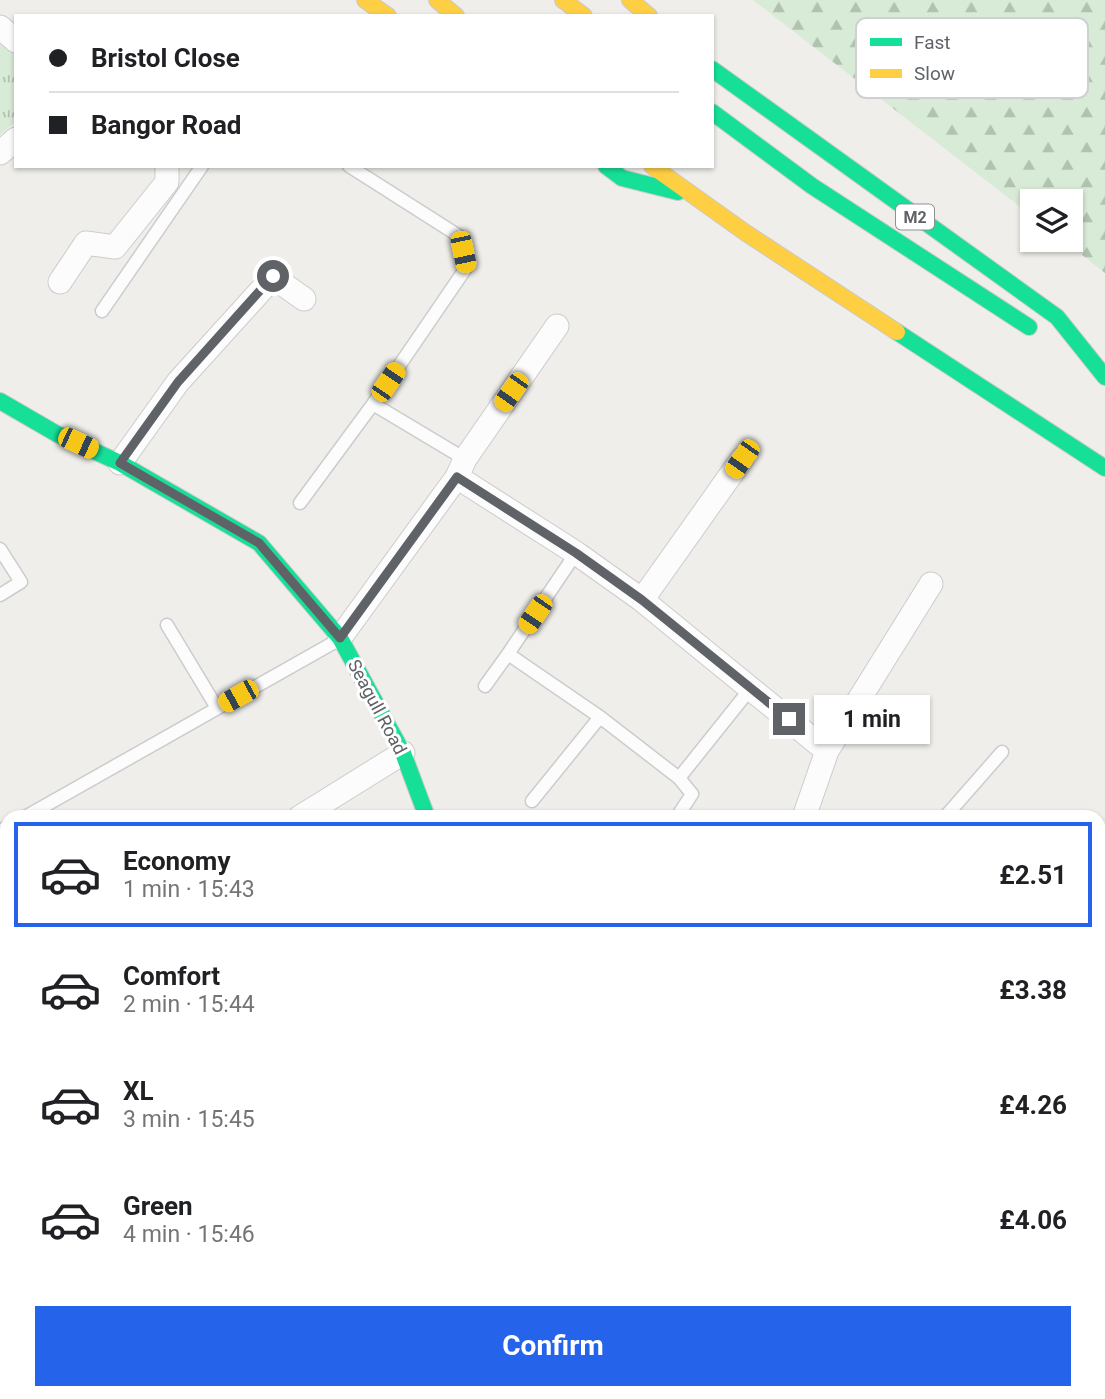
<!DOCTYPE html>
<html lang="en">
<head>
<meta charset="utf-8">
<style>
  :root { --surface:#fff; --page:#f6f6f6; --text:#202124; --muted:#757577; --line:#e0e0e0; --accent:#2563eb }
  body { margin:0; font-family:Roboto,sans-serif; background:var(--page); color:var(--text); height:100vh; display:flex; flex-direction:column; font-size:26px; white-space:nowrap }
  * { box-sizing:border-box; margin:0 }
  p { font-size:23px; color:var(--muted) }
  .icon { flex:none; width:38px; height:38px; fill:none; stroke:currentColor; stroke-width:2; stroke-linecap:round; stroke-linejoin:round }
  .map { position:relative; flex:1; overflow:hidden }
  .panel { position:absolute; left:0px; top:810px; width:1106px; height:590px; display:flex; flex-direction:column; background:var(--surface); border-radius:21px 21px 0 0; box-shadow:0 2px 5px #0004 }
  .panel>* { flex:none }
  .hud { position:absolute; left:14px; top:14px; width:700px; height:154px; border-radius:0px; box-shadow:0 2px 5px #0004; display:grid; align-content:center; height:154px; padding:0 35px; background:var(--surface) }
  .buttons { position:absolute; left:1020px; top:189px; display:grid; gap:14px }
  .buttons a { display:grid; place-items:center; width:63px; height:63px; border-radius:0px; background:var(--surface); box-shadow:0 2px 5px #0004; font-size:35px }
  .end { position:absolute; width:32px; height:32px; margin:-16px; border:9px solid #5f6368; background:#fff; box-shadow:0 0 0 4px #fff }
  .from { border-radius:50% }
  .bubble { position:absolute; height:49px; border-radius:0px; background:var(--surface); box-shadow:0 2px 5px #0004; font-size:23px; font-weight:700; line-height:49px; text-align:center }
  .car { position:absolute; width:21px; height:42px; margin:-21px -10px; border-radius:9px; box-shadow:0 0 5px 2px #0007; background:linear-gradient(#f5c518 24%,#345 0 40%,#f5c518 0 76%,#345 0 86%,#f5c518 0) }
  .hud b { display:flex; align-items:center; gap:24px; height:66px; font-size:26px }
  .hud b+b { border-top:2px solid var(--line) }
  .hud i { width:18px; height:18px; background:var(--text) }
  ul { padding:12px 0 0; list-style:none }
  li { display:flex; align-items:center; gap:21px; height:105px; margin:0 14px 10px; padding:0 21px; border:4px solid transparent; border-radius:0px }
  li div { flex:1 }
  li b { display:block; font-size:26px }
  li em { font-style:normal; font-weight:700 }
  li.on { border-color:var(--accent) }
  li>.icon { width:63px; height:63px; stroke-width:1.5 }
  .primary-button { display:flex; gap:14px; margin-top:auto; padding:14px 35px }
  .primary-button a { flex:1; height:80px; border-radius:0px; background:var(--accent); color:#fff; font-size:28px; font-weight:700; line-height:80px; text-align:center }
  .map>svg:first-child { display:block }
  .grass { fill:url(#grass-tufts) }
  .forest { fill:url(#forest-firs) }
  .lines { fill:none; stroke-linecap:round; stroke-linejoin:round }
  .lane-casing { stroke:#cbcccc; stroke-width:15 }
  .street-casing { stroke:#cbcccc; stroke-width:25 }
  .fast-casing { stroke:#cacacb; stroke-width:18 }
  .slow-casing { stroke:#cacacb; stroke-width:18 }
  .lane { stroke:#fdfcfc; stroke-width:12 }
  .street { stroke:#fdfcfc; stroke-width:23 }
  .fast { stroke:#16e098; stroke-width:16 }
  .slow { stroke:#ffcf43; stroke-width:16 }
  .route { stroke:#5f6368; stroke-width:9 }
  .labels { text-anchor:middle; stroke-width:6; stroke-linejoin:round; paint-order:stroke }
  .shield { fill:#fff; stroke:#8f9295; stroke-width:2 }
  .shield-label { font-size:16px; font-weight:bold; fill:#5f6368 }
  .street-label { font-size:18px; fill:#5f6368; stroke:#fff }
  .key { fill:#fff; stroke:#cfd0d2; stroke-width:2 }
  .key-label { font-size:19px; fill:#5f6368 }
</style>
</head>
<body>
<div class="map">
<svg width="1105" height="1399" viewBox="0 0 1105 1399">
  <defs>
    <pattern id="grass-tufts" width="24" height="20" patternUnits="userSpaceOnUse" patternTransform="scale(1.75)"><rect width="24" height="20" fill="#d8ebd6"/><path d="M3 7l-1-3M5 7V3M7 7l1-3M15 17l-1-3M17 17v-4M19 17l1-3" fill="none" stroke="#b2c2b1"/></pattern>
    <pattern id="forest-firs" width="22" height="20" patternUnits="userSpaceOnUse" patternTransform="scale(1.75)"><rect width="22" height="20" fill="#d8ebd6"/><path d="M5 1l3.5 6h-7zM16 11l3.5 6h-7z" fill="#b2c2b1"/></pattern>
  </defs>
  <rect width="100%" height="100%" fill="#efeeea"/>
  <path class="grass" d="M 0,44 L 16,55 L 16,121 L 0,135 Z"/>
  <path class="forest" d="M 753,0 L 1105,0 L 1105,273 L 1063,240 L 1071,240 L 1071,201 L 1032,201 L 1032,216 Z"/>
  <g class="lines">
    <defs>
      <path id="lane" d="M 102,311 L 202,166
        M 373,404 L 465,459
        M 300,503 L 373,404 L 466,268 L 459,236 L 349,166
        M 0,549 L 21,582 L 0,595
        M 576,553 L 508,654 L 600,717 L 679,778 L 751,688
        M 167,625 L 217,708
        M 485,686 L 508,654
        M 532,801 L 600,717
        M 25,817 L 340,639
        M 677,817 L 692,794 L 679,778
        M 945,817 L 1002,752
        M 0,831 L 7,827
        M 1099,1362 L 1105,1364
        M 971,1399 L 975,1393"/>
      <path id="street" d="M 0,27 L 16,41
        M 0,153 L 16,139
        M 60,282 L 86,243 L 115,247 L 167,182 L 167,166
        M 120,463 L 178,382 L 273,277 L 304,299
        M 457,477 L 576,553 L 642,600 L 827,751
        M 642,600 L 742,459
        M 340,638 L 457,477 L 465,459 L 557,326
        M 300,817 L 403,753
        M 804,817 L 827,751 L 931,584
        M 1099,895 L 1105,894
        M 0,1130 L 7,1127
        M 0,1168 L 7,1218
        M 1099,1205 L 1105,1205
        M 0,1256 L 7,1255
        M 60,1393 L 63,1399
        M 534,1393 L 536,1399
        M 160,1399 L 175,1393"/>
      <path id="fast" d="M 712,69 L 1057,317 L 1105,377
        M 712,112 L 812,186 L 1029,327
        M 606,166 L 622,178 L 678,192
        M 897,332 L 1105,468
        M 0,401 L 57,434 L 120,463 L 259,543 L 340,638 L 403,753 L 427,817"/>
      <path id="slow" d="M 365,0 L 388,16
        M 437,0 L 456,16
        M 563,0 L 584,16
        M 630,0 L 649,16
        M 652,166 L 746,233 L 897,332"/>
    </defs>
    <use href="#lane" class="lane-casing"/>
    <use href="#street" class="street-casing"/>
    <use href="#fast" class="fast-casing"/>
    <use href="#slow" class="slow-casing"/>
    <use href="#lane" class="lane"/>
    <use href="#street" class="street"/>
    <use href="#fast" class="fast"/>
    <use href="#slow" class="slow"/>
  </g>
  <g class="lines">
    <path class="route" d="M 273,276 L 178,382 L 120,463 L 259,543 L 340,638 L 457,477 L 576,553 L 642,600 L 789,719"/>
  </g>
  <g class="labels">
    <rect class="shield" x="896" y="204.5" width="38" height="25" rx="5"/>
    <g class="shield-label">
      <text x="915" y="223">M2</text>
    </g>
    <g class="street-label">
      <text transform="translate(377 707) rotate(62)" y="6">Seagull Road</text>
    </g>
  </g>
  <rect x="856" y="18" width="232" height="80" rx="10" class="key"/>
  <rect x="870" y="38" width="32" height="8" fill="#16e098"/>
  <rect x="870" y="69" width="32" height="9" fill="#ffcf43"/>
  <g class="key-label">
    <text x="914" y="49">Fast</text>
    <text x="914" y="80">Slow</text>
  </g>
</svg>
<div class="buttons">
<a><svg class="icon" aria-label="layers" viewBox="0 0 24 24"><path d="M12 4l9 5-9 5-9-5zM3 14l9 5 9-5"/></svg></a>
</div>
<i class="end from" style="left:273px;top:276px"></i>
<i class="end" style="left:789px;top:719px"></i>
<div class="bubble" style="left:814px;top:695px;width:116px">1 min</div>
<i class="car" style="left:463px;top:252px;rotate:168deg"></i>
<i class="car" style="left:388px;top:382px;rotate:34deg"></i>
<i class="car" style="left:511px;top:392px;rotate:215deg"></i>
<i class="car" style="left:78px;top:443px;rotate:115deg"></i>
<i class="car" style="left:742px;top:459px;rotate:215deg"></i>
<i class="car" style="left:535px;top:614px;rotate:214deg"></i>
<i class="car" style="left:238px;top:696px;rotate:241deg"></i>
<div class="hud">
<b><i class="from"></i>Bristol Close</b>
<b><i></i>Bangor Road</b>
</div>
<section class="panel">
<ul>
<li class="on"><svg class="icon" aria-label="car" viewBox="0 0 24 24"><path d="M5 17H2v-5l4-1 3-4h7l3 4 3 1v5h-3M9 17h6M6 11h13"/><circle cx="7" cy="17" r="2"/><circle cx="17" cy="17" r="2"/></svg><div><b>Economy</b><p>1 min · 15:43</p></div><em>£2.51</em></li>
<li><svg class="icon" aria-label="car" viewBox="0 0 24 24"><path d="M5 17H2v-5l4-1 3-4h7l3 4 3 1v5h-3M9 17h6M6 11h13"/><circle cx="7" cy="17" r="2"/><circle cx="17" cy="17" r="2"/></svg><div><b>Comfort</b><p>2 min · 15:44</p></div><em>£3.38</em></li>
<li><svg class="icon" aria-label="car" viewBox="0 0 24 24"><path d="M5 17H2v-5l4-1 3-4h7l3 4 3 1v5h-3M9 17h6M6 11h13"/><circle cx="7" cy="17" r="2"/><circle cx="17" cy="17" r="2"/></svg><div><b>XL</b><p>3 min · 15:45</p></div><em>£4.26</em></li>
<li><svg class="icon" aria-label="car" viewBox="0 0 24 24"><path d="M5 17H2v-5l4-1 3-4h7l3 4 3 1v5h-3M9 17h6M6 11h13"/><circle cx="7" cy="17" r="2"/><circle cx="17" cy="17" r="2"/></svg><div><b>Green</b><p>4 min · 15:46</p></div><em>£4.06</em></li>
</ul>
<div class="primary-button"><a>Confirm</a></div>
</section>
</div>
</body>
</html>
